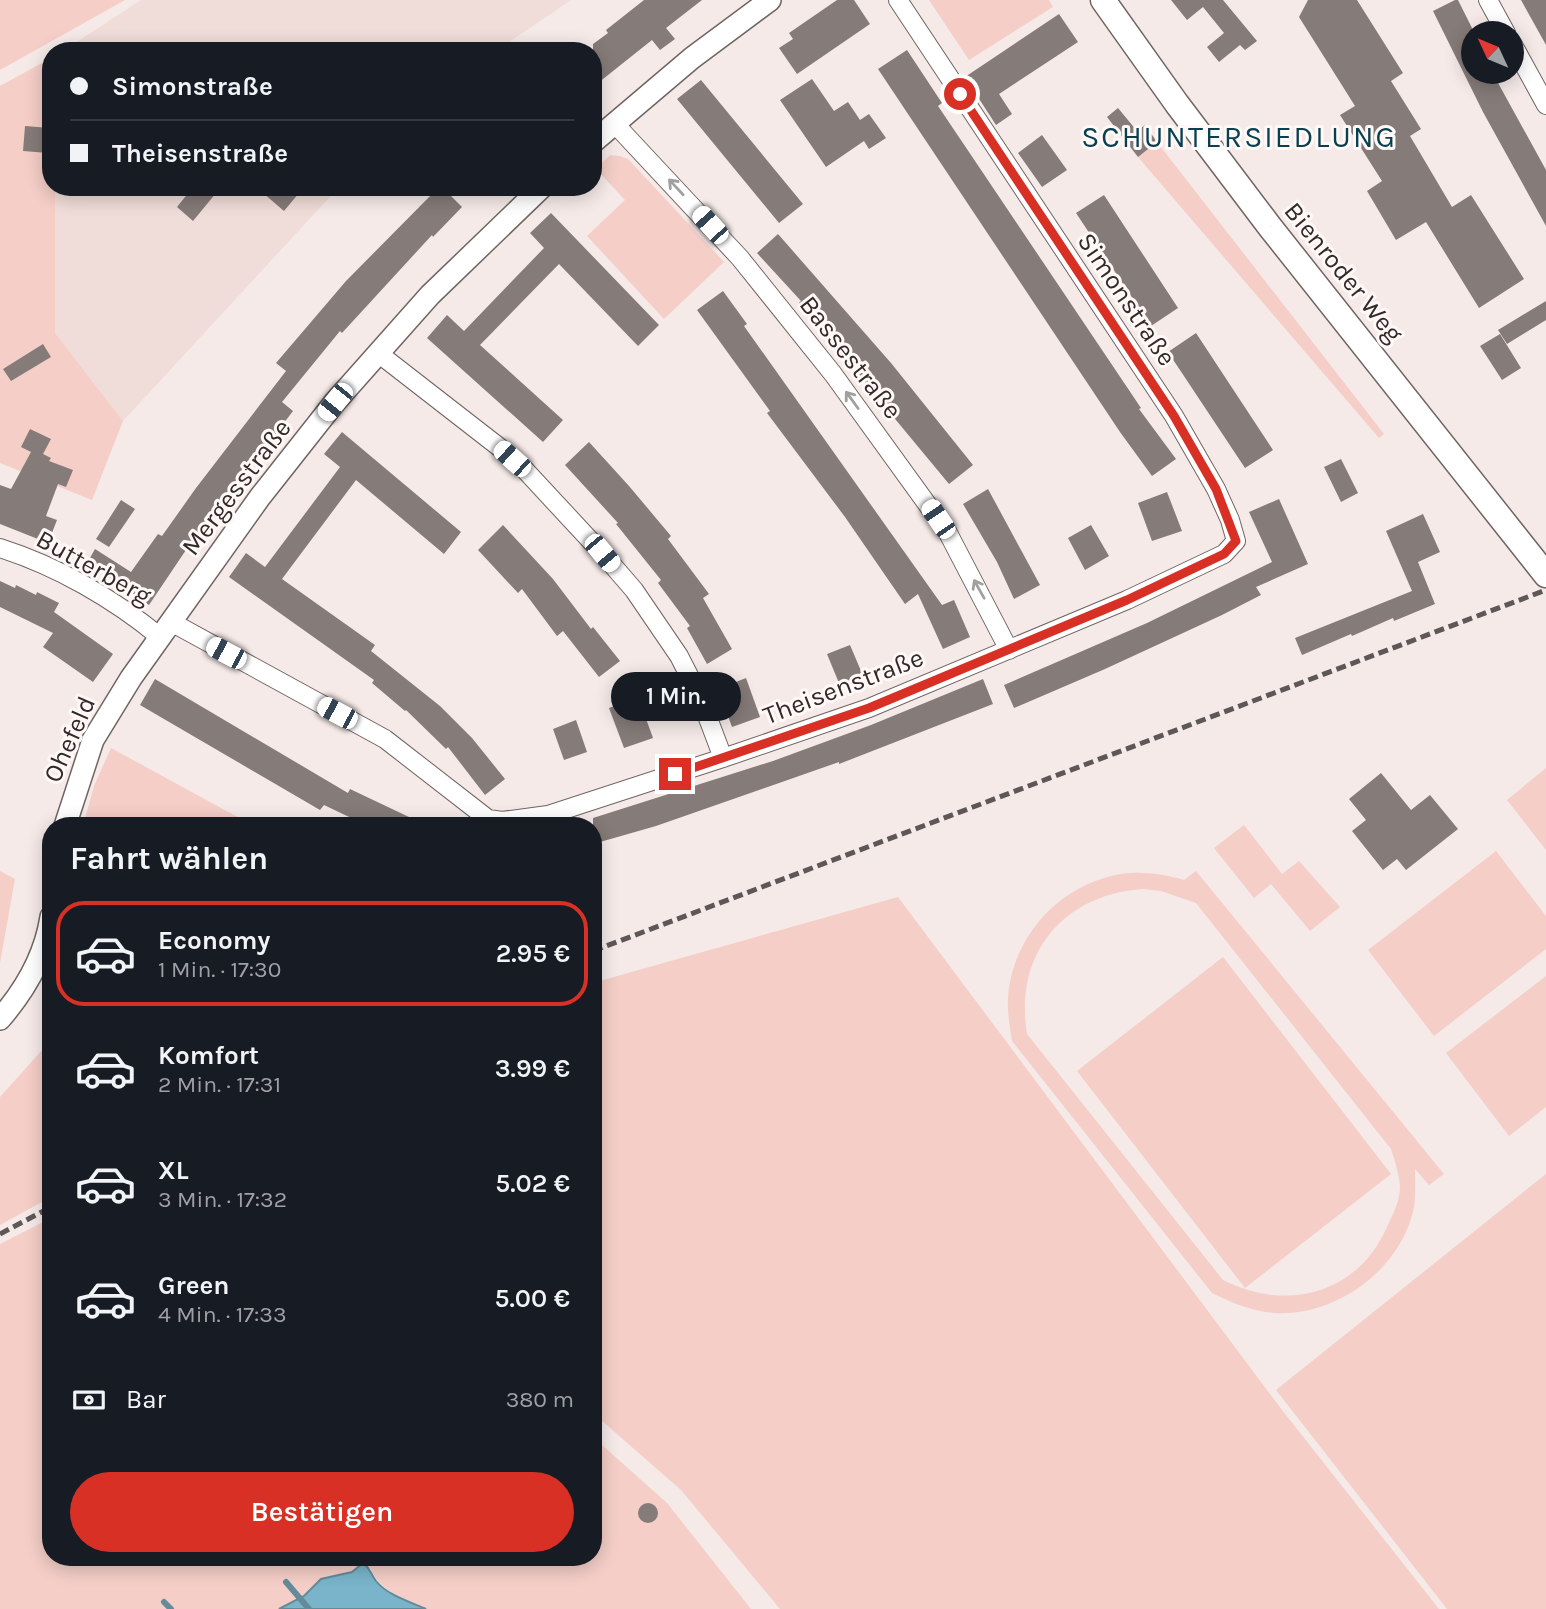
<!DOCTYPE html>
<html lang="de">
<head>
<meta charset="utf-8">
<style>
  :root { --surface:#171b24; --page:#242831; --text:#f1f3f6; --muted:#9ea1a6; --line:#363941; --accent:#d93025 }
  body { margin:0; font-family:Karla,sans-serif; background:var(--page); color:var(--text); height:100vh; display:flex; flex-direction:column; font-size:26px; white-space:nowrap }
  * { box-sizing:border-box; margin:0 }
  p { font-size:23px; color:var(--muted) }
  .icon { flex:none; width:38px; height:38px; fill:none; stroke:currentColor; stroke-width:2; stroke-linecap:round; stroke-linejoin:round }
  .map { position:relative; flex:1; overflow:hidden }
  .drawer { position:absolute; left:42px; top:817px; width:560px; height:749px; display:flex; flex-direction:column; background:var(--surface); border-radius:28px; box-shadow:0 4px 18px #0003 }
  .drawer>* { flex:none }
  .hud { position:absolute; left:42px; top:42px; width:560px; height:154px; border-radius:28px; box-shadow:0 4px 18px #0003; display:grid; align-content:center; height:154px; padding:0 28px; background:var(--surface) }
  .needle { width:46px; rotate:314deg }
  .controls { position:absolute; left:1461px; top:21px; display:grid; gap:14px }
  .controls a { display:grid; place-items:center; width:63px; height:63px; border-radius:50%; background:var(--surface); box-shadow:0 4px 18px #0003; font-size:35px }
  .end { position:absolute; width:32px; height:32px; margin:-16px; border:9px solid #d93025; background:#fff; box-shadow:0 0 0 4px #fff }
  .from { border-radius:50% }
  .bubble { position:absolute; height:49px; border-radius:24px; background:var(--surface); box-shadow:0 4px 18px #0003; font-size:23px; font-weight:600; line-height:49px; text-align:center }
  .car { position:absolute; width:21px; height:42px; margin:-21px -10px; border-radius:9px; box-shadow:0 0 5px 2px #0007; background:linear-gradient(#fff 24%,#345 0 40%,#fff 0 76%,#345 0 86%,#fff 0) }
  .hud b { display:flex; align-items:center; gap:24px; height:66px; font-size:26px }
  .hud b+b { border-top:2px solid var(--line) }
  .hud i { width:18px; height:18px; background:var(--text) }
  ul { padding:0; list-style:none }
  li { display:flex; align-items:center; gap:21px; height:105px; margin:0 14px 10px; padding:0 14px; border:4px solid transparent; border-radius:28px }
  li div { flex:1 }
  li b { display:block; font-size:26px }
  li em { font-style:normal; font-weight:600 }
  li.selected { border-color:var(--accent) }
  li>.icon { width:63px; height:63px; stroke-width:1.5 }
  h2 { padding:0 28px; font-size:32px; line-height:84px }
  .pay { display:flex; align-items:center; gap:18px; height:77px; padding:0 28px; font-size:26px }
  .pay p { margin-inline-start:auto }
  .cta { display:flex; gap:14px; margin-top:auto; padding:14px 28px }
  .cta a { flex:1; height:80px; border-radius:42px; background:var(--accent); color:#fff; font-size:28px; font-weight:600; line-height:80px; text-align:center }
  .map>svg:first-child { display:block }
  .built { fill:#f0dcd8 }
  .green { fill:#f4cec7; fill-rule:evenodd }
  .water { fill:#79b4ca; stroke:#638b9a; stroke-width:2 }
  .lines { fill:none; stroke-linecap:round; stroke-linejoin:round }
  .stream { stroke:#638b9a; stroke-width:6 }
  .building { fill:#857b79 }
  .minor-casing { stroke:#6f6563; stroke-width:20 }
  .tertiary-casing { stroke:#6f6563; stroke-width:24 }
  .secondary-casing { stroke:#6f6563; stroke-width:27 }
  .minor { stroke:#fff; stroke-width:18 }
  .tertiary { stroke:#fff; stroke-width:21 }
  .secondary { stroke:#fff; stroke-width:24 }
  .rail { stroke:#5d5856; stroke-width:5; stroke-dasharray:10 5; stroke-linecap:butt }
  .oneway { stroke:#a1a09f }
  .route { stroke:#d93025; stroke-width:9 }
  .labels { text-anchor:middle; stroke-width:6; stroke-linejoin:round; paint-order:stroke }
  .street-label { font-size:26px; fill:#2f2b2a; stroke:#fff8f7 }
  .quarter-label { font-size:30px; letter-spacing:2px; fill:#084050; stroke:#fff8f7 }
</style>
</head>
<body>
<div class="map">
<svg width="1546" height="1609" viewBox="0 0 1546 1609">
  <rect width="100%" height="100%" fill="#f5eae8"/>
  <path class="built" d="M 141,0 L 571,0 L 496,51 L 63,51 Z
    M 55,187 L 339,187 L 123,421 L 55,333 Z"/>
  <path class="green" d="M 0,0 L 125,0 L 0,70 Z
    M 929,0 L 1049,0 L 1053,7 L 969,60 Z
    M 51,58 L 51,187 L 55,187 L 55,333 L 123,421 L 92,500 L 0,463 L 0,86 Z
    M 1157,142 L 1384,434 L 1379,438 L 1138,157 Z
    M 610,155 L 620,156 L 628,159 L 724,262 L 664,319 L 587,236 L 625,200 L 596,169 Z
    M 111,748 L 254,826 L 83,826 L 94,786 Z
    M 1546,768 L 1546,850 L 1507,800 Z
    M 1244,825 L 1282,874 L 1299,861 L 1340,907 L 1310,931 L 1271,884 L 1254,898 L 1214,848 Z
    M 1496,851 L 1546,916 L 1546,949 L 1434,1036 L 1368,950 Z
    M 0,871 L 15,879 L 0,963 Z
    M 1196,871 L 1444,1174 L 1429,1185 L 1415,1169 C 1415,1182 1416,1194 1414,1207 C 1402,1269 1336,1317 1274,1313 C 1252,1311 1232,1303 1212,1293 L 1012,1041 C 1010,1027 1007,1012 1008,998 C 1012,937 1059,885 1120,874 C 1142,871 1163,874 1184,880 ZM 1142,889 L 1161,891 L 1196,903 L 1391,1149 C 1395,1161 1399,1174 1400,1186 C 1400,1201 1393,1214 1387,1227 C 1357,1295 1286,1312 1223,1280 L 1027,1034 C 1014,955 1062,895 1142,889 Z
    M 898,897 L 1282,1410 L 1439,1609 L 780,1609 L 681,1490 L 593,1413 L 593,985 L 603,980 Z
    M 1223,957 L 1391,1174 L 1245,1288 L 1077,1071 Z
    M 1546,976 L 1546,1107 L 1509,1136 L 1446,1053 Z
    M 51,1040 L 51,1197 L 0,1225 L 0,1097 Z
    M 1546,1174 L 1546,1609 L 1447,1609 L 1276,1390 Z
    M 51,1218 L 51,1558 L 593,1558 L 593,1437 L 667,1503 L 751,1609 L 426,1609 C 405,1599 380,1592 371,1569 L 321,1579 L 304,1596 L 279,1609 L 0,1609 L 0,1244 Z"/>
  <path class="water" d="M 363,1563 C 371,1569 370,1573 376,1581 C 387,1595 410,1602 426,1609 L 279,1609 L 304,1596 L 321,1579 L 352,1572 Z"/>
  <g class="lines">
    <path class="stream" d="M 286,1582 L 309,1609
      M 164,1602 L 171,1609"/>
  </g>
  <path class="building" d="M 644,0 L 702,0 L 666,28 L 675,39 L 660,50 L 652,40 L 593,87 L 593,44 L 608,33 L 606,30 Z
    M 837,0 L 854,0 L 870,24 L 797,74 L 779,48 L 793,39 L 789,33 Z
    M 1171,0 L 1223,0 L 1257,41 L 1245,50 L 1240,45 L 1219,62 L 1207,47 L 1224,33 L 1203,7 L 1187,20 Z
    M 1308,0 L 1357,0 L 1403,73 L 1391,81 L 1421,129 L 1410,136 L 1452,207 L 1471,195 L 1524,279 L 1479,308 L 1426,222 L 1396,240 L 1367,191 L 1382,181 L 1340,115 L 1355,106 L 1299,17 Z
    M 1455,0 L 1458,0 L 1474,32 L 1474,72 L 1492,72 L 1546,170 L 1546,226 L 1483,112 L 1433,11 Z
    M 1521,0 L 1546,0 L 1546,45 Z
    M 1059,14 L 1078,42 L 999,94 L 1012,114 L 996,125 L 965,77 Z
    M 907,50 L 942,103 L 938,106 L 971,155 L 1141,408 L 1139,409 L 1176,459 L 1152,476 L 1120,432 L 878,69 Z
    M 812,79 L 834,111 L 848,102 L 860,120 L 869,114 L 886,138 L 869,149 L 864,141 L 826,167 L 780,100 Z
    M 701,80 L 803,204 L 779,223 L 677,99 Z
    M 1118,108 L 1137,131 L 1145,125 L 1157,142 L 1138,157 L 1107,117 Z
    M 25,126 L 50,128 L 48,153 L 23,151 Z
    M 1042,135 L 1067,170 L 1042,187 L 1018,153 Z
    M 193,187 L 221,187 L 193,221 L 177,207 Z
    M 256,187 L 304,187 L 284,211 Z
    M 439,187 L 442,187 L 462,207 L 433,237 L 432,235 L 342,333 L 340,331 L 282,402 L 293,411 L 194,542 L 192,541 L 149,605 L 100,571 L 99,573 L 86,565 L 95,549 L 131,572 L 158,534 L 162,536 L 196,488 L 286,371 L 276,363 L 346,281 Z
    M 1104,195 L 1178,308 L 1151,326 L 1076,213 Z
    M 551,213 L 659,325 L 638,346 L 559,264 L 480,345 L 563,420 L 543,442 L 427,338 L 447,315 L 464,331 L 544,248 L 530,233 Z
    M 778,234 L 891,363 L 973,465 L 949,484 L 799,303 L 801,301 L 757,253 Z
    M 723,291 L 747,324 L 744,326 L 942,605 L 954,600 L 970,637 L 943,649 L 918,594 L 905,604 L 845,517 L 767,413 L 770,411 L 697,310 Z
    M 1546,301 L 1546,320 L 1507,344 L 1498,330 Z
    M 1196,333 L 1273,450 L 1245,468 L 1168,352 Z
    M 1500,334 L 1521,368 L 1502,380 L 1480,346 Z
    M 43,344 L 51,357 L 11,381 L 3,369 Z
    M 30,429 L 51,439 L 43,454 L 51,458 L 49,461 L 73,470 L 66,487 L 58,484 L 46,516 L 57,520 L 48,543 L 0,524 L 0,485 L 11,489 L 31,452 L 21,447 Z
    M 342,432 L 461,532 L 444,554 L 356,480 L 282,579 L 375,645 L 371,651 L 440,706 L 472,738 L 505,779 L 485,795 L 448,747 L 446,749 L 406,710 L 405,711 L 372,683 L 374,680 L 229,577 L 246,553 L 265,567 L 340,467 L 324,454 Z
    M 589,442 L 629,486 L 671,536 L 668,539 L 709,594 L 703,598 L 732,649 L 707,664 L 687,628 L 690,626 L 658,583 L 661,580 L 616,524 L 618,523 L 565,465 Z
    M 1341,459 L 1358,493 L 1341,502 L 1324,467 Z
    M 988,489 L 1040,585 L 1014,599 L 997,562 L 963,504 Z
    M 1167,492 L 1182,531 L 1152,541 L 1138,503 Z
    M 1279,499 L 1308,564 L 1256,587 L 1261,595 L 1222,615 L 1105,669 L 1014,708 L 1004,685 L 1147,623 L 1272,562 L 1249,512 Z
    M 121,500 L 135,509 L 109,547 L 96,539 Z
    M 1423,514 L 1440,552 L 1418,562 L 1435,604 L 1394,621 L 1393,618 L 1352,636 L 1351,634 L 1302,655 L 1295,638 L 1412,591 L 1386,531 Z
    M 503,525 L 553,579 L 591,629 L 593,627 L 620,661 L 599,677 L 563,631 L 557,636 L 522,589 L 518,593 L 478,550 Z
    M 1091,525 L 1109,556 L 1085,570 L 1068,538 Z
    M 0,581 L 15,588 L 16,585 L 36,595 L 37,592 L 59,603 L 54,612 L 113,654 L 93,682 L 43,647 L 53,633 L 0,607 Z
    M 850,645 L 864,678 L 841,688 L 827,654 Z
    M 746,678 L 760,717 L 732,727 L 718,689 Z
    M 155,679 L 348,793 L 350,789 L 428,826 L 368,826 L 324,805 L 320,810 L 140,705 Z
    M 983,679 L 993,704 L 839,764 L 839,762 L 656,826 L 593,844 L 593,818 L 773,761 L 871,725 Z
    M 626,702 L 635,720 L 645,716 L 653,738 L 624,748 L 609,708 Z
    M 576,720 L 587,752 L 564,760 L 553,729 Z
    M 1381,773 L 1411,810 L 1430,795 L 1458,829 L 1406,870 L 1397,859 L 1383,870 L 1352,831 L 1366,820 L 1349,799 Z
    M638 1513a10 10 0 1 1 20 0a10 10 0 1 1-20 0Z"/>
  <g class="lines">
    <defs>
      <path id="minor" d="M 1488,0 L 1506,33
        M 1512,43 L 1546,105
        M 614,123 L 740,258 L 833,374 L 948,533 L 1009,650
        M 378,353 L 499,447 L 525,470 L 602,553 L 634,590 L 679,656 L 700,697 L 723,758
        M 0,548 C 57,566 114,599 160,637
        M 171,622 L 385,739 L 488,819 L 502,821 L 548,815 L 723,758 L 869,708 L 1127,600 L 1224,554 L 1236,541 L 1230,520 L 1216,489 L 1174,416 L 898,0"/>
      <path id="tertiary" d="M 593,142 L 692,58 L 770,0
        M 65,826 L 93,740 L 131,678 L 260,497 L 335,402 L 430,295 L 542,187
        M 0,1019 C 26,989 45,956 51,917"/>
      <path id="secondary" d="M 1103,0 L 1177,104 L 1270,227 L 1546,575"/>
    </defs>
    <use href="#minor" class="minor-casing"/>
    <use href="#tertiary" class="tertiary-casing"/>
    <use href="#secondary" class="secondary-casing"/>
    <use href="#minor" class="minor"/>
    <use href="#tertiary" class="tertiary"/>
    <use href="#secondary" class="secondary"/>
    <path class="rail" d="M 593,951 L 1546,590
      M 0,1234 L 51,1207"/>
  </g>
  <defs><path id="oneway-shaft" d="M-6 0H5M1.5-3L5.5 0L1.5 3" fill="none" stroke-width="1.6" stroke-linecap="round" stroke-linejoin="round" transform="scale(1.75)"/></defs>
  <g class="oneway">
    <use href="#oneway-shaft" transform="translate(676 187) rotate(-133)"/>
    <use href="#oneway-shaft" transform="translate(852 400) rotate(-126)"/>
    <use href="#oneway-shaft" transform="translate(979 589) rotate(-119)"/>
  </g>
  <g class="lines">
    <path class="route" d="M 675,774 L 869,708 L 1127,600 L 1224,554 L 1236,541 L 1216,489 L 1174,416 L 960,94"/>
  </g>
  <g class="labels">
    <g class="street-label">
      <text transform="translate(1344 272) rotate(51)" y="9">Bienroder Weg</text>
      <text transform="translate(1127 299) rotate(56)" y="9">Simonstraße</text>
      <text transform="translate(851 357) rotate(52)" y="9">Bassestraße</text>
      <text transform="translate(236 487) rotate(-53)" y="9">Mergesstraße</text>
      <text transform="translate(94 567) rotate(29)" y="9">Butterberg</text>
      <text transform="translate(843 686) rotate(-21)" y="9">Theisenstraße</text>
      <text transform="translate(69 739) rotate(-66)" y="9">Ohefeld</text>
    </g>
    <g class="quarter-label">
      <text x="1239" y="147">SCHUNTERSIEDLUNG</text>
    </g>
  </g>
</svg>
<div class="controls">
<a><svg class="needle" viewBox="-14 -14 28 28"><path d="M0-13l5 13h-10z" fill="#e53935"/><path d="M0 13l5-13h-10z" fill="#9ea1a6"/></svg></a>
</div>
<i class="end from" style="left:960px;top:94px"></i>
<i class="end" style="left:675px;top:774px"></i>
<div class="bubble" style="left:611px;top:672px;width:130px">1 Min.</div>
<i class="car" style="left:710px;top:225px;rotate:318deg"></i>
<i class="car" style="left:335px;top:402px;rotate:219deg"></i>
<i class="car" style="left:512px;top:459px;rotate:312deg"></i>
<i class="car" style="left:938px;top:519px;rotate:326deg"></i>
<i class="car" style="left:602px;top:553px;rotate:140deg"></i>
<i class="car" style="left:226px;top:653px;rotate:298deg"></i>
<i class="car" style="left:337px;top:713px;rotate:298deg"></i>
<div class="hud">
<b><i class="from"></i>Simonstraße</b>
<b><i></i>Theisenstraße</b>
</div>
<section class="drawer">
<h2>Fahrt wählen</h2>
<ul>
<li class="selected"><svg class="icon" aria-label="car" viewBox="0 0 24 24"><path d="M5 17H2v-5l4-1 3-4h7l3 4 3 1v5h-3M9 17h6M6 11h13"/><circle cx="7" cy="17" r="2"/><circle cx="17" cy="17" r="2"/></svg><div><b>Economy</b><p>1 Min. · 17:30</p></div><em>2.95 €</em></li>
<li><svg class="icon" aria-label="car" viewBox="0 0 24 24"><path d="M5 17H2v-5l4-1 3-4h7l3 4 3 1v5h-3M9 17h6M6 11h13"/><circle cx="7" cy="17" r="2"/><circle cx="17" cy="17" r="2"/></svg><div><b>Komfort</b><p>2 Min. · 17:31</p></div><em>3.99 €</em></li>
<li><svg class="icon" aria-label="car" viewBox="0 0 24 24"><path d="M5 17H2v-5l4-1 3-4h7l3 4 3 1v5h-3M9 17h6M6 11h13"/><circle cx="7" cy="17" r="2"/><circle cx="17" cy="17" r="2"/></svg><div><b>XL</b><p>3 Min. · 17:32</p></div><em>5.02 €</em></li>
<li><svg class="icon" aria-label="car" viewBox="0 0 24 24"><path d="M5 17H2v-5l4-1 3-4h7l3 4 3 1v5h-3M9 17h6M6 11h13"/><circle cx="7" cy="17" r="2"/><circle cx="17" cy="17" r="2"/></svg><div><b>Green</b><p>4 Min. · 17:33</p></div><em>5.00 €</em></li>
</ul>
<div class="pay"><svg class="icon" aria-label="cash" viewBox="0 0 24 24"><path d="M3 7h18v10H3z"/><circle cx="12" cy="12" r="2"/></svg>Bar<p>380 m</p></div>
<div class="cta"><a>Bestätigen</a></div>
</section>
</div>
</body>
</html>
